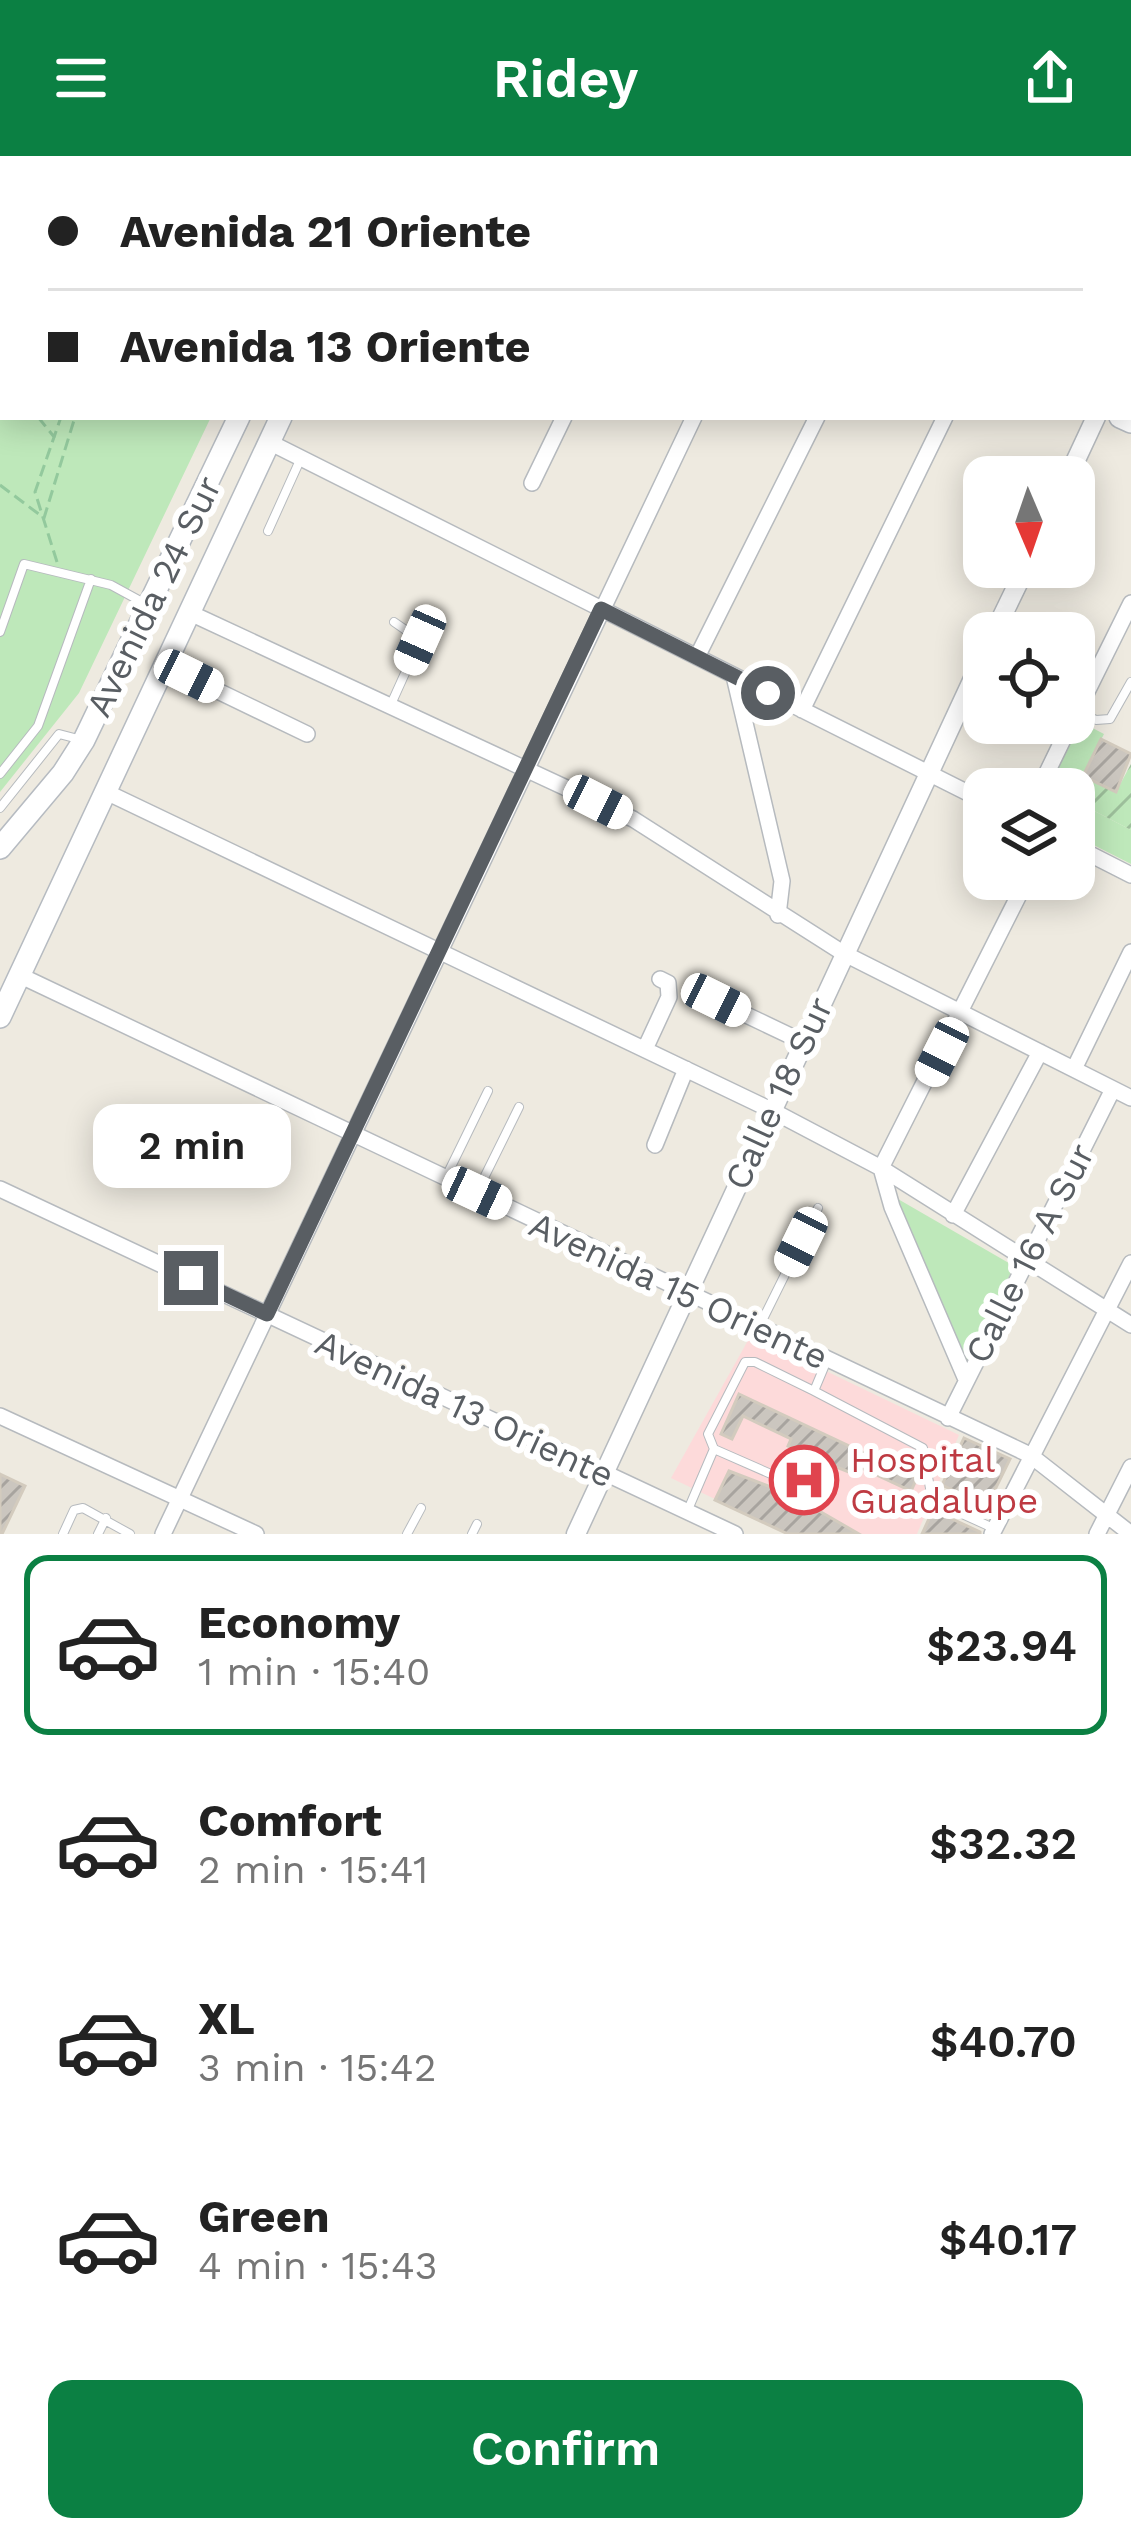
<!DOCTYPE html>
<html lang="en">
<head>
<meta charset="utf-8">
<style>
  :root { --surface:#fff; --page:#f6f6f6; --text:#222; --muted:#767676; --line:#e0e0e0; --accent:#0b8043 }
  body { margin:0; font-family:"Work Sans",sans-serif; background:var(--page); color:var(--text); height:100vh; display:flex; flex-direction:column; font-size:45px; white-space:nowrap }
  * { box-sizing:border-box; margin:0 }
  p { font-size:39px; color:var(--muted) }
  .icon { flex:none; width:66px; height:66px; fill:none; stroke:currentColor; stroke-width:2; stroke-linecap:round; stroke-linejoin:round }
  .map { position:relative; height:1378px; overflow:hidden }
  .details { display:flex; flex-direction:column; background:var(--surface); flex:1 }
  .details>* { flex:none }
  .hud { position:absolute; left:0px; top:0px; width:1131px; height:264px; box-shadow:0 6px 30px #0003; display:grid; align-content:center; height:264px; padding:0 48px; background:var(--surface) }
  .needle { width:78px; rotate:178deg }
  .tools { position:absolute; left:963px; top:300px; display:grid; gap:24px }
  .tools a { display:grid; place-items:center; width:132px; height:132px; border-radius:24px; background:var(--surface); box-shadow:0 6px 30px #0003; font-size:60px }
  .end { position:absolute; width:54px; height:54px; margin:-27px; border:15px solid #595e63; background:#fff; box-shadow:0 0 0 6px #fff }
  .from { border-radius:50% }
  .bubble { position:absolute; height:84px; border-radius:24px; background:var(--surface); box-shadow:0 6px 30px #0003; font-size:39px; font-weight:600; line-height:84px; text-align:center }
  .car { position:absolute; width:36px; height:72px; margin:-36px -18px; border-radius:15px; box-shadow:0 0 9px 3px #0007; background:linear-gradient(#fff 24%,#345 0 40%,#fff 0 76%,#345 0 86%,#fff 0) }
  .hud b { display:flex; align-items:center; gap:42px; height:114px; font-size:45px }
  .hud b+b { border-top:3px solid var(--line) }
  .hud i { width:30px; height:30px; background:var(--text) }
  ul { padding:21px 0 0; list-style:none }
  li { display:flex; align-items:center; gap:36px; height:180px; margin:0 24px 18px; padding:0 24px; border:6px solid transparent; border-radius:24px }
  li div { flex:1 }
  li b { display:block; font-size:45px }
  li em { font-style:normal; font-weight:600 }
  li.on { border-color:var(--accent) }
  li>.icon { width:108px; height:108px; stroke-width:1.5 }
  .cta { display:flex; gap:24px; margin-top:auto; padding:24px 48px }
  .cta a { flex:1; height:138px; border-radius:24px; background:var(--accent); color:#fff; font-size:48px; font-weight:600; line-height:138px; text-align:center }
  header { display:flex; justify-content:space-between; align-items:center; height:156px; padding:0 48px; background:var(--accent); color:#fff; font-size:54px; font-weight:600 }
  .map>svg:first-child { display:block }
  .medical { fill:#fddada }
  .park { fill:#bee8ba }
  .garden { fill:url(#garden-furrows) }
  .building { fill:url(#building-hatch); stroke:#d3cbbe; stroke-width:3 }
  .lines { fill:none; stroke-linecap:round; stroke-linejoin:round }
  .service-casing { stroke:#b6babe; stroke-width:10 }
  .minor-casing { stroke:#b6babe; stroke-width:18 }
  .tertiary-casing { stroke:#b6babe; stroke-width:21 }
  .secondary-casing { stroke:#b6bbc1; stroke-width:24 }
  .path { stroke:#93c99d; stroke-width:3; stroke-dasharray:12 6; stroke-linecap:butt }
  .service { stroke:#fff; stroke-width:8 }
  .minor { stroke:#fff; stroke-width:15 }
  .tertiary { stroke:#fff; stroke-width:18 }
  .secondary { stroke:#fff; stroke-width:21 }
  .route { stroke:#595e63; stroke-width:15 }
  .labels { text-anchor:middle; stroke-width:12; stroke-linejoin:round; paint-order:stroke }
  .street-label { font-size:36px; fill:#595e63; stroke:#fff }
  .health-label { font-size:36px; fill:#be3a42; stroke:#fff; text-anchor:start }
</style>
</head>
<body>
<header><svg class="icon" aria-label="menu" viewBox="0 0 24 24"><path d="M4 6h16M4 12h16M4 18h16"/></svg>Ridey<svg class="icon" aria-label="share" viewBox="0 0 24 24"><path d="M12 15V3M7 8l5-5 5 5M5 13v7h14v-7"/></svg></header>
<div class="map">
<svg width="1131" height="1378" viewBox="0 0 1131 1378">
  <defs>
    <pattern id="garden-furrows" width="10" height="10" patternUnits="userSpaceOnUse" patternTransform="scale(3)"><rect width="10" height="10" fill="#bee8ba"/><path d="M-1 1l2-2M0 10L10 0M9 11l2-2" fill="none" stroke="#9dbf9b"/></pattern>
    <pattern id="building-hatch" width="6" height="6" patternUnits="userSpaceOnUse" patternTransform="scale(3)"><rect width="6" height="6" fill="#cbc6bf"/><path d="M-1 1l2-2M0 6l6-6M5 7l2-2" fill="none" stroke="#a8a49f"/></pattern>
  </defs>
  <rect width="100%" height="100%" fill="#eeeae0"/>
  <path class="medical" d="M 751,1179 L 959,1279 L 917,1378 L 788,1378 L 671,1322 Z"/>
  <path class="park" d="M 0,0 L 332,0 L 3,3 L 3,261 L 211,261 L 79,537 L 0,636 Z
    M 1079,565 L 1104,578 L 1083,619 L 1089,623 L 1077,646 L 1131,674 L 1131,708 L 1074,679 L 1074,633 L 1044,633 Z
    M 891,1039 L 1014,1110 L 968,1209 Z"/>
  <path class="garden" d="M 1131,608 L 1131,674 L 1077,646 L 1089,623 L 1116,636 Z"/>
  <path class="building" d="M 1101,583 L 1131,598 L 1116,636 L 1083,620 Z
    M 739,1238 L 917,1322 L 911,1335 L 853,1308 L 849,1316 L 834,1310 L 814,1352 L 859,1378 L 788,1378 L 715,1344 L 729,1315 L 792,1339 L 810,1301 L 788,1290 L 791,1283 L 743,1260 L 732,1283 L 721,1278 Z
    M 964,1282 L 1010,1303 L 987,1350 L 942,1329 Z
    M 0,1318 L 25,1330 L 2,1378 L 0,1378 Z
    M 933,1354 L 980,1376 L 980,1378 L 922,1378 Z"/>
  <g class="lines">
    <defs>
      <path id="service" d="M 268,375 L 301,302
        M 0,476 L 24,408 L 111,429 L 144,447
        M 392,546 L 420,484 L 394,466
        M 1079,556 L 1096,564 L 1110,563 L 1131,526
        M 0,618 L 38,570 L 91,423
        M 0,652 L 59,578 L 82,584
        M 446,1021 L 488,935
        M 477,1036 L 519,951
        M 760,1169 L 818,1052
        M 814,1235 L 923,1292 L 931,1338 L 938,1347 L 993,1372
        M 780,1322 L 714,1293 L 708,1278 L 745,1206 L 755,1206 L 814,1235 L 827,1204
        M 687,1356 L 714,1293
        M 63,1378 L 74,1354 L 83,1352 L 130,1378
        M 98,1378 L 106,1362
        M 407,1378 L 421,1352
        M 472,1378 L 477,1368"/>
      <path id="minor" d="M 552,3 L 554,0
        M 687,3 L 688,0
        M 822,3 L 824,0
        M 946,3 L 947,0
        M 1071,3 L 1072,0
        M 269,286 L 984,645
        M 532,327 L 564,261
        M 188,456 L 633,663 L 843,797 L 1131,942
        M 697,501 L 817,261
        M 164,509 L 307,578
        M 734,520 L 782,725 L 778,759
        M 802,554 L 945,261
        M 1074,562 L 1131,447
        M 1039,633 L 1071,567
        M 104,635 L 769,953 L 881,1012 L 1131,1169
        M 1074,690 L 1131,719
        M 19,819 L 1030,1299 L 1131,1378
        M 715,844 L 801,885
        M 645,893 L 669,841 L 668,827 L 660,823
        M 1074,913 L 1131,796
        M 655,989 L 686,913
        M 0,1033 L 735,1378
        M 953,1059 L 1040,896
        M 965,1221 L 892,1051 L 881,1012 L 1027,723
        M 0,1260 L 256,1378
        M 948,1262 L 1113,933
        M 163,1378 L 694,261
        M 992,1378 L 1131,1107
        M 1097,1378 L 1131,1311"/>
      <path id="tertiary" d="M 1128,184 L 1131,177
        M 1068,321 L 1096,261
        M 994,477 L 1026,411
        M 576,1378 L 984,499"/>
      <path id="secondary" d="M 597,0 L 603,3
        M 360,3 L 361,0
        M 404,3 L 406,0
        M 1120,261 L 1131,266
        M 0,692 L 63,617 L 84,584 L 239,261
        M 0,861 L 281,261"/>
    </defs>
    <use href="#service" class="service-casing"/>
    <use href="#minor" class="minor-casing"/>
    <use href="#tertiary" class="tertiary-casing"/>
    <use href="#secondary" class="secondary-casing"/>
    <path class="path" d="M 83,0 L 84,3
      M 286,2 L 286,0
      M 11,3 L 11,0
      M 133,3 L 133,0
      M 151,3 L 152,0
      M 0,30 L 3,24
      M 0,199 L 3,203
      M 1128,214 L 1131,207
      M 0,240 L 3,238
      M 38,261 L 55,282
      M 0,329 L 44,362 L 75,261
      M 57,406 L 35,336 L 61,261"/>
    <use href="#service" class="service"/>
    <use href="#minor" class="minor"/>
    <use href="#tertiary" class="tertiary"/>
    <use href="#secondary" class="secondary"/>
  </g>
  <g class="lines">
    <path class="route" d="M 191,1122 L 267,1158 L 601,453 L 768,537"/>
  </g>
  <defs>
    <symbol id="hospital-ring" viewBox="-11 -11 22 22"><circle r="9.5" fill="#fff" stroke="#e0444e" stroke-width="1.5"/><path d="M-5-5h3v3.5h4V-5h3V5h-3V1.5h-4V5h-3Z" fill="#e0444e"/></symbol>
  </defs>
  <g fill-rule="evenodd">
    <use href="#hospital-ring" x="766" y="1286" width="76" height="76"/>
  </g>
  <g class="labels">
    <g class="street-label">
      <text transform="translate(153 440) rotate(-64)" y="13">Avenida 24 Sur</text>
      <text transform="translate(778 937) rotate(-65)" y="13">Calle 18 Sur</text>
      <text transform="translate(1029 1097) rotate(-63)" y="13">Calle 16 A Sur</text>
      <text transform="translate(679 1134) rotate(25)" y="13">Avenida 15 Oriente</text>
      <text transform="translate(465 1252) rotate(25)" y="13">Avenida 13 Oriente</text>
    </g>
    <g class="health-label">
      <text x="850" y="1316">Hospital<tspan x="850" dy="41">Guadalupe</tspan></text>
    </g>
  </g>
</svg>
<div class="tools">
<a><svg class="needle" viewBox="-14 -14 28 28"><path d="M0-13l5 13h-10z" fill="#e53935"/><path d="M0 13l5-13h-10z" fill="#767676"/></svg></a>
<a><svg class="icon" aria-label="locate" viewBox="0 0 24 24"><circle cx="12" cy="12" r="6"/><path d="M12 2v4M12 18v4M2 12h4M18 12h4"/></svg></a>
<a><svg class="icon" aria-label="layers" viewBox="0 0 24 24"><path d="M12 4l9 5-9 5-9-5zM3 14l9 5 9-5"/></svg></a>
</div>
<i class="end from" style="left:768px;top:537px"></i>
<i class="end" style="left:191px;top:1122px"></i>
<div class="bubble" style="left:93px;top:948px;width:198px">2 min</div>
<i class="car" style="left:420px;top:484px;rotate:204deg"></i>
<i class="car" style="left:189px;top:520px;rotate:116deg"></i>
<i class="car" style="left:598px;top:646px;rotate:117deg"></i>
<i class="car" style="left:716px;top:844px;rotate:116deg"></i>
<i class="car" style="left:942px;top:896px;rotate:207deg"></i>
<i class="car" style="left:477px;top:1037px;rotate:115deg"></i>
<i class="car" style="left:801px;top:1086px;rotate:206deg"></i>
<div class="hud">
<b><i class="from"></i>Avenida 21 Oriente</b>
<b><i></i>Avenida 13 Oriente</b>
</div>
</div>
<section class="details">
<ul>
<li class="on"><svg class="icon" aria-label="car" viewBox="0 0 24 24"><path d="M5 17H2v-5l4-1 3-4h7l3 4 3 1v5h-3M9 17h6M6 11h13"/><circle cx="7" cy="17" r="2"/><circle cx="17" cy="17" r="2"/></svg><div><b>Economy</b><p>1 min · 15:40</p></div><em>$23.94</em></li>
<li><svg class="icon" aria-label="car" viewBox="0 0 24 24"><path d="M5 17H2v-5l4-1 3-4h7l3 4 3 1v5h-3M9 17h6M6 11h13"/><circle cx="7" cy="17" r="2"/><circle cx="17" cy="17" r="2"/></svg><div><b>Comfort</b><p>2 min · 15:41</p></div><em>$32.32</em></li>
<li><svg class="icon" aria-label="car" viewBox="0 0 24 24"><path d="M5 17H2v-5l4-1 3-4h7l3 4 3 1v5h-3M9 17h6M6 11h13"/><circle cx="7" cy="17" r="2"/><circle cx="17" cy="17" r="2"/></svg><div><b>XL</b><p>3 min · 15:42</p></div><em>$40.70</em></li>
<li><svg class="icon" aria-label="car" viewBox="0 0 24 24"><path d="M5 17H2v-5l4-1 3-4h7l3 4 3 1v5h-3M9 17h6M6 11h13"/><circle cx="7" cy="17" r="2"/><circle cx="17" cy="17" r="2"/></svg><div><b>Green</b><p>4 min · 15:43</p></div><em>$40.17</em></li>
</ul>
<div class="cta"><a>Confirm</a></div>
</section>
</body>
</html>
